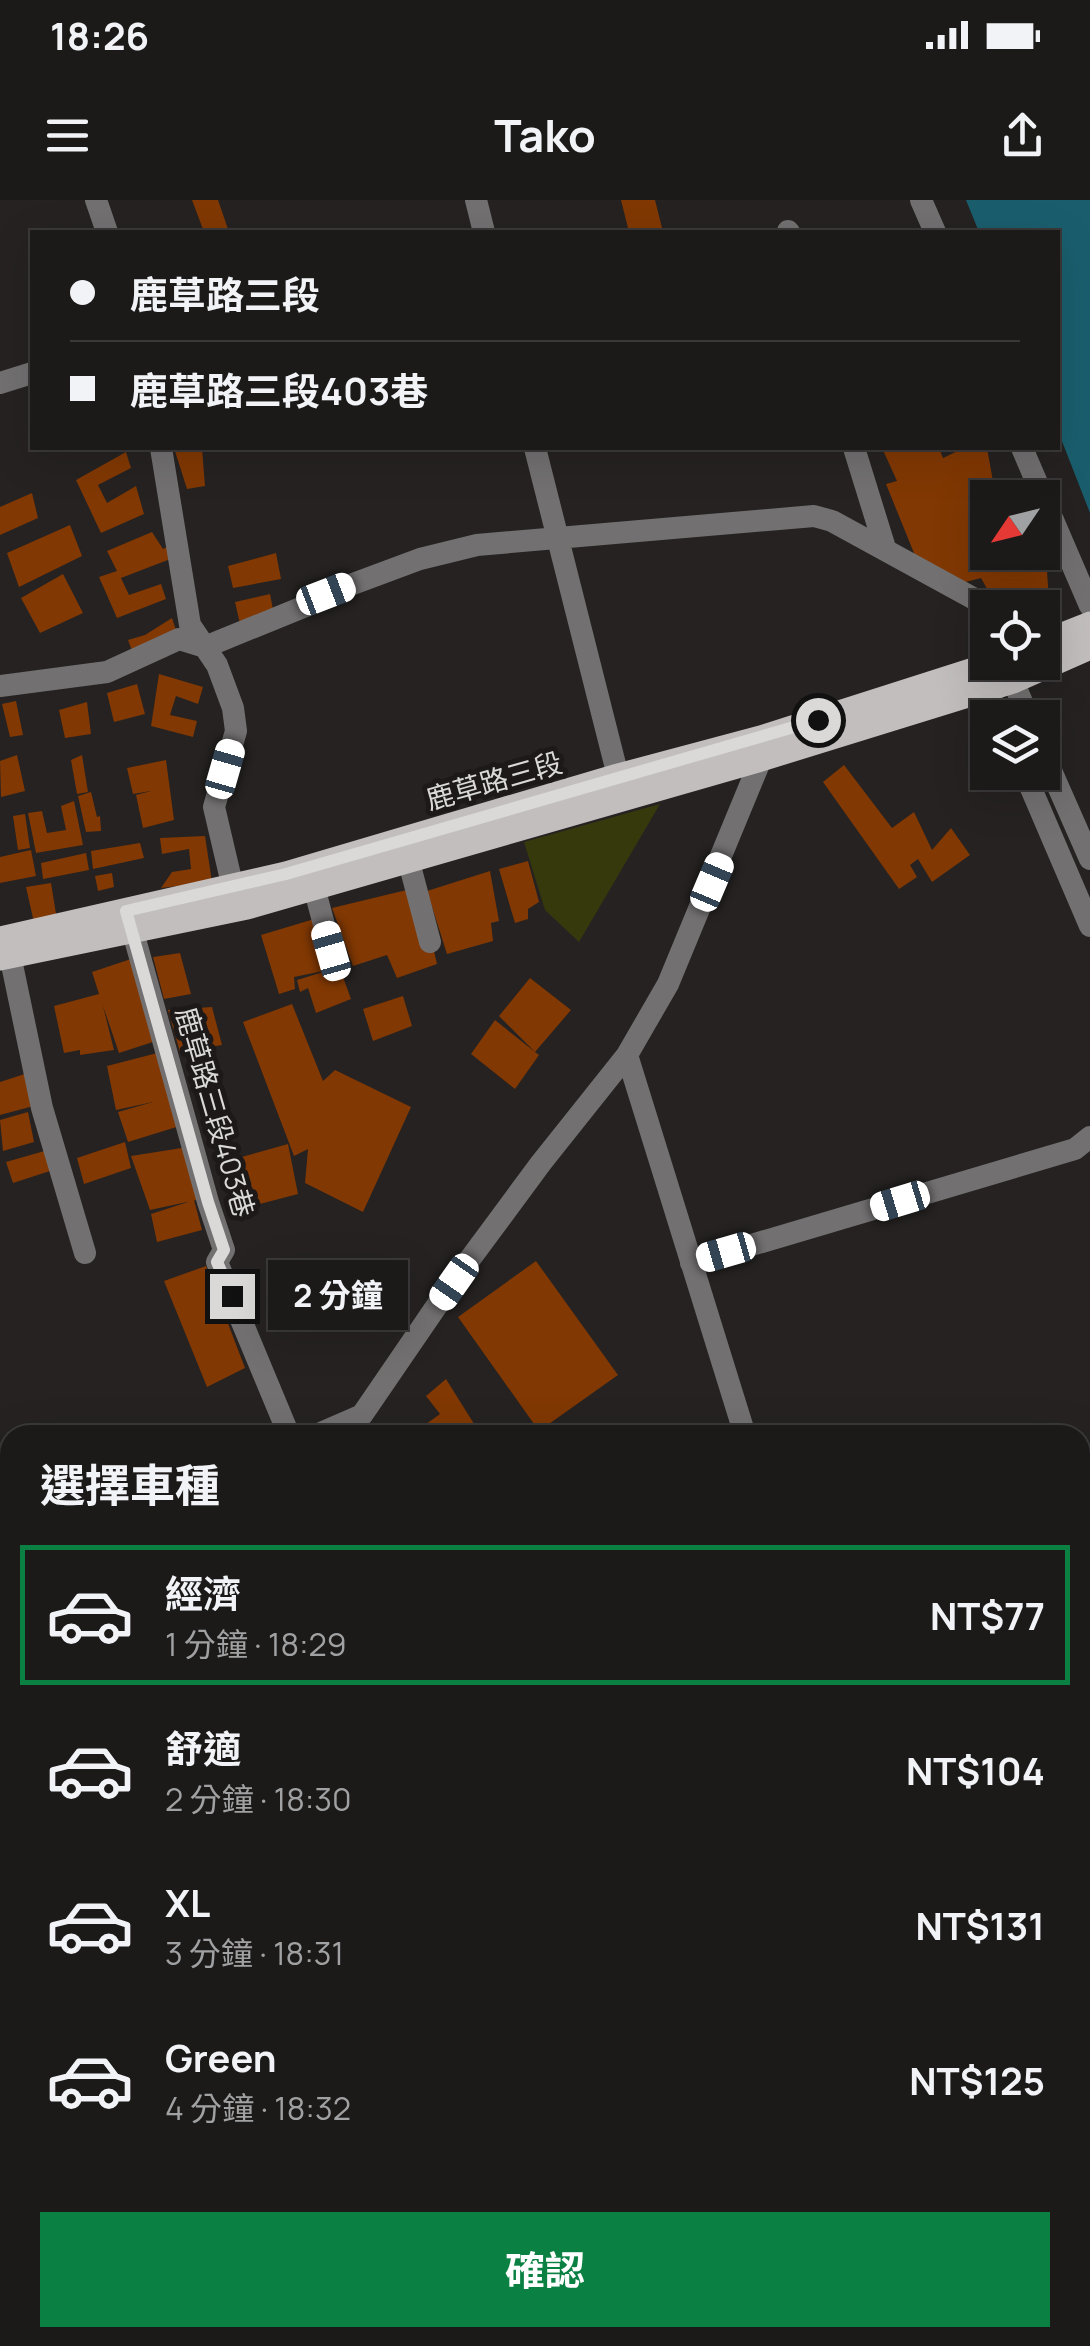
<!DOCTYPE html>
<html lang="zh-TW">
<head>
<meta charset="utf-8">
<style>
  :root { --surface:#1c1a19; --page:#292726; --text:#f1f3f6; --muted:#a0a1a2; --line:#3a3838; --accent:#0b8043 }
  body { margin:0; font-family:Manrope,"Noto Sans TC",sans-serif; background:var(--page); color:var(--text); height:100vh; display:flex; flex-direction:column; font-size:38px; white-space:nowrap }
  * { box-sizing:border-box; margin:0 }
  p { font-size:32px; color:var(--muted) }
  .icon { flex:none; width:55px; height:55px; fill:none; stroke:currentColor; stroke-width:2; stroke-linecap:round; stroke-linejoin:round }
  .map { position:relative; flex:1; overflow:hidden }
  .panel { position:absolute; left:0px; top:1225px; width:1090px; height:922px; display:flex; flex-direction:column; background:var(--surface); border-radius:30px 30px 0 0; box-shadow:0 10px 40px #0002,0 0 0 2px var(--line) }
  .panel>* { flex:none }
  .banner { position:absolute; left:30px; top:30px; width:1030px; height:220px; border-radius:0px; box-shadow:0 10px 40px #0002,0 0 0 2px var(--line); display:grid; align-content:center; height:220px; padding:0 40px; background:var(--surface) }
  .needle { width:65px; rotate:235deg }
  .buttons { position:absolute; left:970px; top:280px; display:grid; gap:20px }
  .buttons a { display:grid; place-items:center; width:90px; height:90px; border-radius:0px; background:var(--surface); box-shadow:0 10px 40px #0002,0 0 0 2px var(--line); font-size:50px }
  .end { position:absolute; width:45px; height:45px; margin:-22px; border:12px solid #dad9d8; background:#111; box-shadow:0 0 0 5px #111 }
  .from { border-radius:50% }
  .bubble { position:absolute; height:70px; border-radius:0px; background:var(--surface); box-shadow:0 10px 40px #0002,0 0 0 2px var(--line); font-size:32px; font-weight:700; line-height:70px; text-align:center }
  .car { position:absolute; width:30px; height:60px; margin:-30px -15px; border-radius:12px; box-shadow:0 0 8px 2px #0007; background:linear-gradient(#fff 24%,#345 0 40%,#fff 0 76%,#345 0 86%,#fff 0) }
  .banner b { display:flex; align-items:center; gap:35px; height:95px; font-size:38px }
  .banner b+b { border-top:2px solid var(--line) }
  .banner i { width:25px; height:25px; background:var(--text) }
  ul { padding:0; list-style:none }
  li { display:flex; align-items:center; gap:30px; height:140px; margin:0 20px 15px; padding:0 20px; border:5px solid transparent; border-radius:0px }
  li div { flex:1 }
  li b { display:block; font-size:38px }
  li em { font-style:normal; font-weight:700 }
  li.active { border-color:var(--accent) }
  li>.icon { width:90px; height:90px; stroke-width:1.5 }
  h2 { padding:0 40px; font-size:45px; line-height:120px }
  .cta { display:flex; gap:20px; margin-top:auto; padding:20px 40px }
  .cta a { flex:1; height:115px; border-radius:0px; background:var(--accent); color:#fff; font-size:40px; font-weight:700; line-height:115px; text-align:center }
  .status { display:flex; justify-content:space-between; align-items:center; height:70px; padding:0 50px; background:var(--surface); direction:ltr }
  .status svg { height:28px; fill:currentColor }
  header { display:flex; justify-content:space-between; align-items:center; height:130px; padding:0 40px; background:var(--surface); font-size:45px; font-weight:700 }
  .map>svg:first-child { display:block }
  .green { fill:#35390c }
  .water { fill:#1a5e6d }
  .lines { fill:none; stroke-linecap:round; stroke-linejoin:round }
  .canal { stroke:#1a5e6d; stroke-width:18 }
  .building { fill:#813803 }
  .minor { stroke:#727070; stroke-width:22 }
  .major { stroke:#c2bebe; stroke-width:25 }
  .route { stroke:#dad9d8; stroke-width:12 }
  .labels { text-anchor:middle; stroke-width:10; stroke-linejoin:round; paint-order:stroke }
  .street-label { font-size:28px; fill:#dad9d8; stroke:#1c1918 }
</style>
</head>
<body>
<div class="status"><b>18:26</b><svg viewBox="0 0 49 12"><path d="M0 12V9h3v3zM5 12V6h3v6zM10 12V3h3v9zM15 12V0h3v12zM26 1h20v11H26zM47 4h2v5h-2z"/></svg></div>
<header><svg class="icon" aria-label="menu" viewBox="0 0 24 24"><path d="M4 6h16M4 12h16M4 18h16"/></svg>Tako<svg class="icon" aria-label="share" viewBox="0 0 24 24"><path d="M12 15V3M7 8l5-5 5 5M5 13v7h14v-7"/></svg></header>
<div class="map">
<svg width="1090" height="2146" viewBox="0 0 1090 2146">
  <rect width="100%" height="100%" fill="#252221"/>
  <path class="green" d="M 660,604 L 579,742 L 545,710 L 524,642 Z"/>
  <path class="water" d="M 966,0 L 1090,0 L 1090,313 L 1058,231 L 1058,32 L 979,32 Z"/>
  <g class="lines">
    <path class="canal" d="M 821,2146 L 845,2138"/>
  </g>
  <path class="building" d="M 192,0 L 218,0 L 229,32 L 204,32 Z
    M 621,0 L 655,0 L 663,32 L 629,32 Z
    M 174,248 L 202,248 L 205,286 L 187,289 Z
    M 882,248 L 939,248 L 943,258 L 964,248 L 987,248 L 996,298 L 988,298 L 988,352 L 1021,352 L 1020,365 L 1046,357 L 1049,400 L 1056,421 L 1042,421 L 1042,408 L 998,408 L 981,378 L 962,383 L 916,358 L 886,284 L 897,281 Z
    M 126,252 L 131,268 L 98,285 L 107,303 L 136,286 L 144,314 L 101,333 L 76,280 Z
    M 32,293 L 38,318 L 0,335 L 0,307 Z
    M 70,325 L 82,356 L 19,387 L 7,353 Z
    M 152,332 L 163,349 L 171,345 L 173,358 L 121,378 L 129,395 L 161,384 L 166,399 L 117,418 L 99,377 L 117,371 L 107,351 Z
    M 276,353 L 281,379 L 233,388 L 228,366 Z
    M 63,374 L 83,413 L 40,433 L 21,398 Z
    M 270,394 L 276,425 L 243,437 L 235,402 Z
    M 172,418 L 179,439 L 135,459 L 128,440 L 145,435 Z
    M 159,474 L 203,487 L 198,504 L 176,496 L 170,515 L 197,521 L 193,537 L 151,526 Z
    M 137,484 L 145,514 L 114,522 L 107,493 Z
    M 16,501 L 23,535 L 10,537 L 2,504 Z
    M 87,502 L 91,534 L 65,538 L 59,510 Z
    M 17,555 L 25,591 L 1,597 L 0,561 Z
    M 82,555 L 88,592 L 77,594 L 71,560 Z
    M 166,560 L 174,620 L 143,628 L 136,595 L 151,591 L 133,594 L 127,568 Z
    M 844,565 L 892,628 L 914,612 L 932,650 L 951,628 L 970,655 L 932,682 L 918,659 L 910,665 L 917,677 L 899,689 L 823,582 Z
    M 91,592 L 97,617 L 100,616 L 101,631 L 86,632 L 78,596 Z
    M 74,601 L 83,645 L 36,653 L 28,613 L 42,611 L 47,633 L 66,630 L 61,606 Z
    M 25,614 L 30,648 L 18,650 L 13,616 Z
    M 205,636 L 212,682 L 161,688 L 172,672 L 191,669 L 189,649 L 162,654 L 160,638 Z
    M 140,643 L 144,658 L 93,669 L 91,651 Z
    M 31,650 L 36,676 L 0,683 L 0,657 Z
    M 86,653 L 89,670 L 43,679 L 41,663 Z
    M 528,661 L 539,702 L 528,709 L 528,719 L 515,723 L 499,669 Z
    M 490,671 L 499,721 L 491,723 L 493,741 L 447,754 L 427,691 Z
    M 112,673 L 114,687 L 98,691 L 95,676 Z
    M 51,683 L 57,720 L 35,727 L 26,687 Z
    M 419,687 L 437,764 L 397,778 L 387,755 L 353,766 L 332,708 Z
    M 321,717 L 351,799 L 316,813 L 308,788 L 300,792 L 297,780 L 333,769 L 294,777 L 295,789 L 279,794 L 261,735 Z
    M 180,753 L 191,794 L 164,799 L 153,757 Z
    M 134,758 L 162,839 L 119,853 L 103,806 L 114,850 L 80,855 L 80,850 L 64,853 L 54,806 L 99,794 L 92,772 Z
    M 530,778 L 571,810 L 535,852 L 539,855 L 515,889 L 471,854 L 495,820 L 535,852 L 499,816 Z
    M 403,796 L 412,826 L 373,841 L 363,809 Z
    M 292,804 L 323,881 L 335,870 L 411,907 L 363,1012 L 305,983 L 308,949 L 294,956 L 243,822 Z
    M 212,807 L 222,845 L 180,852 L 168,810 Z
    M 165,851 L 183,925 L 128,942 L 118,912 L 153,902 L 116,910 L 107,866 Z
    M 34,871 L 41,904 L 0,915 L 0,882 Z
    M 28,912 L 34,942 L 3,951 L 0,920 Z
    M 125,942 L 131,968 L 84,984 L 77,958 Z
    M 288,944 L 298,994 L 240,1009 L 224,962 Z
    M 188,947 L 201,999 L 150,1010 L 131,956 Z
    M 48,950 L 50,971 L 13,983 L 6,962 Z
    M 194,1000 L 202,1030 L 157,1042 L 151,1014 Z
    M 536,1061 L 618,1175 L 539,1231 L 458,1117 Z
    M 206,1066 L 245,1168 L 207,1187 L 164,1081 Z
    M 446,1179 L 481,1235 L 411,1235 L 440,1214 L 426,1196 Z
    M 0,1413 L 6,1415 L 3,1454 L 0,1454 Z"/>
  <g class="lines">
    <path class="minor" d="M 96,0 L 107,32
      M 476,0 L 484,32
      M 921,0 L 935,32
      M 788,31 L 789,32
      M 0,183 L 32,173
      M 161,248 L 190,425 L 217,465 L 233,508 L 236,531 L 214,607 L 233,688
      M 535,248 L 618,576
      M 854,248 L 885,348
      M 1022,248 L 1090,406
      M 0,486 L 107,472 L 179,439 L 205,447 L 308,405 L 326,394 L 420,359 L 477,345 L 814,316 L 832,321 L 991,408
      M 1000,518 L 987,489 L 992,466 L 1013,481 L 1029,518
      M 1042,550 L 1090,659
      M 1024,572 L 1090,726
      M 404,643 L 430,742
      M 310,672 L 331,751
      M 128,714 L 208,1002 L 224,1050 L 217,1062 L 289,1235
      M 10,755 L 42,908 L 85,1053
      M 627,855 L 745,1235
      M 691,1063 L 1075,949 L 1090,937
      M 316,1235 L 362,1215 L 453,1082 L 541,963 L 627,855 L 668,784 L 761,559
      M 0,1364 L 10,1367
      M 0,1400 L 10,1403
      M 1080,1496 L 1090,1493
      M 0,1875 L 10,1872
      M 0,1983 L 10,2006
      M 1080,1984 L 1090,1978
      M 70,2138 L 73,2146
      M 732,2146 L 756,2138
      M 865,2146 L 872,2138"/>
    <path class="major" d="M 1042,443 L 1090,424
      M 0,739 L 286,674 L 618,576 L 764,537 L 999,462
      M 0,758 L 247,707 L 761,559 L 1013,481 L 1090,447"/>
  </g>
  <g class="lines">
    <path class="route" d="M 232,1096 L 217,1062 L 224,1050 L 208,1002 L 126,711 L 286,674 L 818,520"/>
  </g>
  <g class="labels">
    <g class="street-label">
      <text transform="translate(494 581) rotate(-16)" y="10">鹿草路三段</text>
      <text transform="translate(215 912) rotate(74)" y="10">鹿草路三段403巷</text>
    </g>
  </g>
</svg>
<div class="buttons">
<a><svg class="needle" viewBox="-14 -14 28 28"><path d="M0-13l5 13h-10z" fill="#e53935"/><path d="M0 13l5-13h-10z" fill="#a0a1a2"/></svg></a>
<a><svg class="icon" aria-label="locate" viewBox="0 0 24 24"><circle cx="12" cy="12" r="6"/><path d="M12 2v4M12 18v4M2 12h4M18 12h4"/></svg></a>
<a><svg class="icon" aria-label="layers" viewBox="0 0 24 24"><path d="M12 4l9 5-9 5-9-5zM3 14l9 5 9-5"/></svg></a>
</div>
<i class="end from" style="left:818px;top:520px"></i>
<i class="end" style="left:232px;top:1096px"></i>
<div class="bubble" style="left:268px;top:1060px;width:140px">2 分鐘</div>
<i class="car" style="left:326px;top:394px;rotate:69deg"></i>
<i class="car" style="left:225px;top:569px;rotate:16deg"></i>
<i class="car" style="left:712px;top:682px;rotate:23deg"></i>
<i class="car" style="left:331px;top:751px;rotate:344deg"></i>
<i class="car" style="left:900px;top:1001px;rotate:253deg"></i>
<i class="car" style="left:726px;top:1052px;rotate:254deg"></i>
<i class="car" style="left:454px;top:1082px;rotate:215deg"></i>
<div class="banner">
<b><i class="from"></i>鹿草路三段</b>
<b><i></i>鹿草路三段403巷</b>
</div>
<section class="panel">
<h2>選擇車種</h2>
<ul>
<li class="active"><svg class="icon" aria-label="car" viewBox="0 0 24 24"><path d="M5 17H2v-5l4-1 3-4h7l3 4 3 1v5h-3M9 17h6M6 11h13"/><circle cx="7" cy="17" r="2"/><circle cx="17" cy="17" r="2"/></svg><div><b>經濟</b><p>1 分鐘 · 18:29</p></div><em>NT$77</em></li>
<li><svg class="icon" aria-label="car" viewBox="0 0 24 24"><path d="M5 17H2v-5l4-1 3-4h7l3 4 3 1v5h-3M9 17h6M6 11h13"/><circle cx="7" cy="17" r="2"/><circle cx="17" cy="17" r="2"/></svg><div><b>舒適</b><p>2 分鐘 · 18:30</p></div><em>NT$104</em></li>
<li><svg class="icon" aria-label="car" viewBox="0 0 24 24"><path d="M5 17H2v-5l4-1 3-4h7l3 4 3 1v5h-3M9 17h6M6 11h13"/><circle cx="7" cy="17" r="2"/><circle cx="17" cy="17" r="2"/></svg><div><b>XL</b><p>3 分鐘 · 18:31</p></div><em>NT$131</em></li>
<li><svg class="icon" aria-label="car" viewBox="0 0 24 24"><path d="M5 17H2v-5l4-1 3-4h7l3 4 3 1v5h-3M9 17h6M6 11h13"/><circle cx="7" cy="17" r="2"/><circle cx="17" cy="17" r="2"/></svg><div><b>Green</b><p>4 分鐘 · 18:32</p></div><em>NT$125</em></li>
</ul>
<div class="cta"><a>確認</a></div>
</section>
</div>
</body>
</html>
